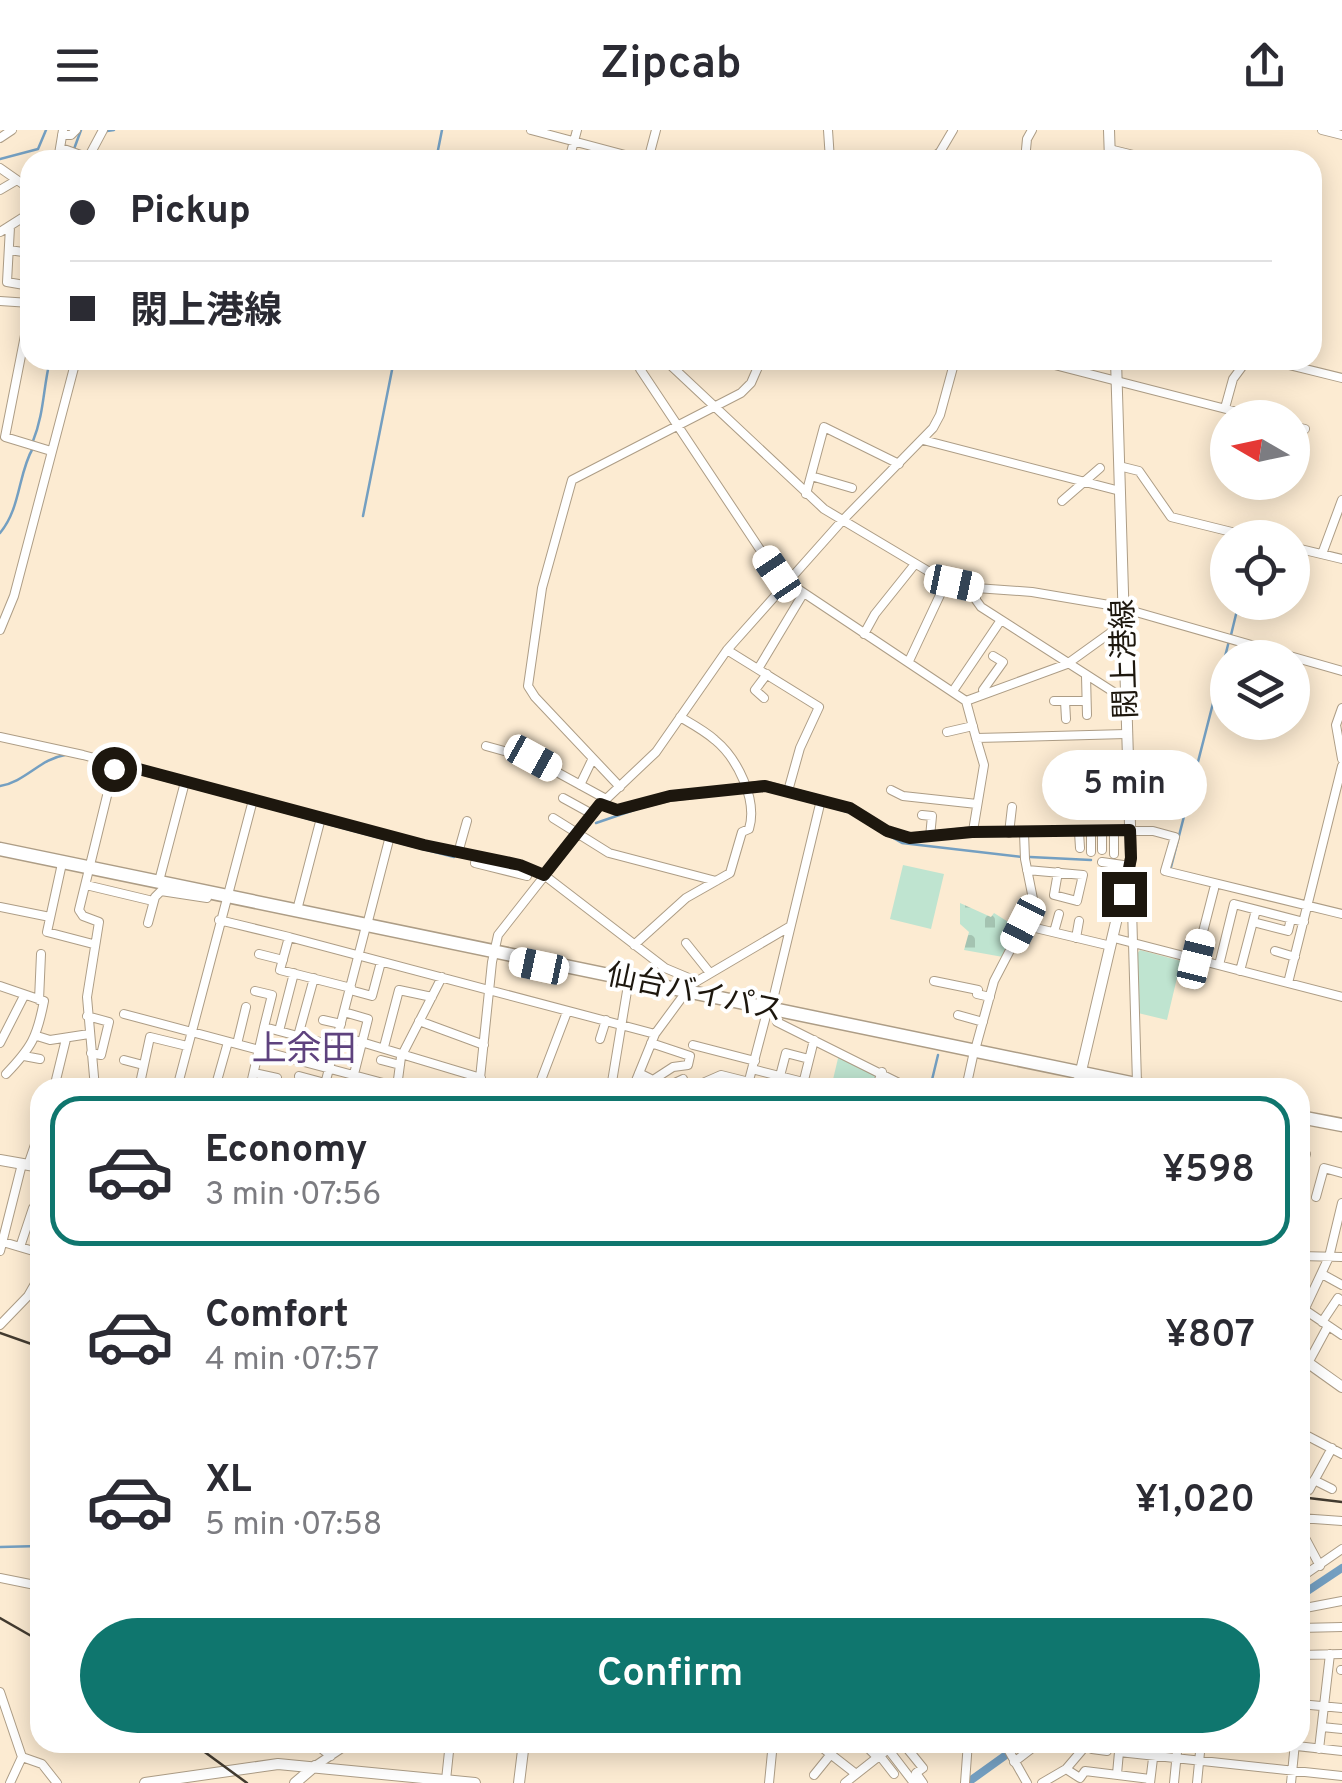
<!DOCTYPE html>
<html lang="en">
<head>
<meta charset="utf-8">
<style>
  :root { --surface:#fff; --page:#f7f7f7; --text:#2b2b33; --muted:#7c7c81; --line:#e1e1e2; --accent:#0f766e }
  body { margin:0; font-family:Overpass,"Noto Sans JP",sans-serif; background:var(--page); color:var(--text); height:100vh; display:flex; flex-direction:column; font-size:38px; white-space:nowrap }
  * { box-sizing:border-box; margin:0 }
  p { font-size:32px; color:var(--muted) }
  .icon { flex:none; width:55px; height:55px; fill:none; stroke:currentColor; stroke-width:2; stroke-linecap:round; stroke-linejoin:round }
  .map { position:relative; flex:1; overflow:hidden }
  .side { position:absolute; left:30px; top:948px; width:1280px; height:675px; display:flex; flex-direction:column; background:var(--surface); border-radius:30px; box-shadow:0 5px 25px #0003 }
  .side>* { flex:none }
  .hud { position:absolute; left:20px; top:20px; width:1302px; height:220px; border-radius:30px; box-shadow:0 5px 25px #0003; display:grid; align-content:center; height:220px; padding:0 50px; background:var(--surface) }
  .needle { width:65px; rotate:279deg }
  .fabs { position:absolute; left:1210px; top:270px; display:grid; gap:20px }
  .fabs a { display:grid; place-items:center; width:100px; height:100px; border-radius:50%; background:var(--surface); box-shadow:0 5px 25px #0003; font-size:50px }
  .end { position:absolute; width:45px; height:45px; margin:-22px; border:12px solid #1d170e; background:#fff; box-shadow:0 0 0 5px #fff }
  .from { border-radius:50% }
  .bubble { position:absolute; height:70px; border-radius:35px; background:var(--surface); box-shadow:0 5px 25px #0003; font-size:32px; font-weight:600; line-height:70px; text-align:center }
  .car { position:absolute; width:30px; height:60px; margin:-30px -15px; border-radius:12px; box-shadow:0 0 8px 2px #0007; background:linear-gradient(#fff 24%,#345 0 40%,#fff 0 76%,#345 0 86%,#fff 0) }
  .hud b { display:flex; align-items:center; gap:35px; height:95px; font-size:38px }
  .hud b+b { border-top:2px solid var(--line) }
  .hud i { width:25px; height:25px; background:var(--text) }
  ul { padding:18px 0 0; list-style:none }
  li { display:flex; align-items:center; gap:30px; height:150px; margin:0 20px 15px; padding:0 30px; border:5px solid transparent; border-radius:30px }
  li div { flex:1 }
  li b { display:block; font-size:38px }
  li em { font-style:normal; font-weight:600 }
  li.on { border-color:var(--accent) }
  li>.icon { width:90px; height:90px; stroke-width:1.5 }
  .cta { display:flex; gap:20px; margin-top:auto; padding:20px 50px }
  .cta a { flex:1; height:115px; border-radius:60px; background:var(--accent); color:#fff; font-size:40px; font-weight:600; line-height:115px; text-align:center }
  header { display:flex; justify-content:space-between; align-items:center; height:130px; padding:0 50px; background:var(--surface); font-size:45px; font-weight:600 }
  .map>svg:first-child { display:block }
  .grass { fill:url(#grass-tufts) }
  .cemetery { fill:url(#cemetery-stones) }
  .park { fill:#bfe4d0 }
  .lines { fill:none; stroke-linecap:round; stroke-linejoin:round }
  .stream { stroke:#749fc1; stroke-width:2.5 }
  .river { stroke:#749fc1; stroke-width:8 }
  .minor-casing { stroke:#ad9d86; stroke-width:10 }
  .major-casing { stroke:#ad9d86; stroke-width:12 }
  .highway-casing { stroke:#ad9d86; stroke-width:15 }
  .minor { stroke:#fff; stroke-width:8 }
  .major { stroke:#fff; stroke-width:10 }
  .highway { stroke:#fff; stroke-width:12 }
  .rail { stroke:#433b30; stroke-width:2.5 }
  .route { stroke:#1d170e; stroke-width:12 }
  .labels { text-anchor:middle; stroke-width:8; stroke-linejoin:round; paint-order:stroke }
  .street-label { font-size:30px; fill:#1d170e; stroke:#fff }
  .quarter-label { font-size:35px; fill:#5e427e; stroke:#fff }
</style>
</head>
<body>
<header><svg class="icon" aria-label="menu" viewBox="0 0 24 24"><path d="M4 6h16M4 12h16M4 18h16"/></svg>Zipcab<svg class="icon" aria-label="share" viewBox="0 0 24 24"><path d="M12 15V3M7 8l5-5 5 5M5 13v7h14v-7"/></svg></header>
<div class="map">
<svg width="1342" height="1653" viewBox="0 0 1342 1653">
  <defs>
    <pattern id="grass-tufts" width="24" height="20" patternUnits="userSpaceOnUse" patternTransform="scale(2.5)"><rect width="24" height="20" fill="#bfe4d0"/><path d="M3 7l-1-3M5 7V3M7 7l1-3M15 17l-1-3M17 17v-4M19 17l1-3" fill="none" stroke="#a4c3b1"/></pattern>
    <pattern id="cemetery-stones" width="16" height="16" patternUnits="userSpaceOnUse" patternTransform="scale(2.5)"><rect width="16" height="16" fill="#bfe4d0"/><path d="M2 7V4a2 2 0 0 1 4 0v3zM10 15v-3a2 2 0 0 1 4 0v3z" fill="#a4c3b1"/></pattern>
  </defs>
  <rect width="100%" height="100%" fill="#fcebd2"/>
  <path class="grass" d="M 839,924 L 880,943 L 875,957 L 831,958 Z"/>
  <path class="cemetery" d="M 960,773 L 991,787 L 994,783 L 1018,798 L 1003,827 L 964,820 L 969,802 L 960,794 Z"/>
  <path class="park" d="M 903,735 L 944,744 L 931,799 L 890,789 Z
    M 1140,820 L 1181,831 L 1167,890 L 1138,883 L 1137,824 Z"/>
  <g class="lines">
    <path class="stream" d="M 107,1 L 114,0
      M 74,19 L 81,0
      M 0,29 L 38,19 L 46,0
      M 436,30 L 442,0
      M 33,311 C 44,284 43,259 50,230
      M 363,386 L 394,230
      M 0,403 C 21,378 18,343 33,318
      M 1231,505 L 1239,472
      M 0,656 C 25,652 40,629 65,625
      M 821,674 L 851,683
      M 266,677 L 316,691
      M 324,693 L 384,709
      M 596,693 L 637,679
      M 867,693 L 902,713 L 1022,727
      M 392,711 L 454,727
      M 1030,727 L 1091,730
      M 1171,737 L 1229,511
      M 930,958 L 938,925
      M 0,1417 L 40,1416"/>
    <path class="river" d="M 1300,1466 L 1342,1438
      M 967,1653 L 1024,1612"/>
    <defs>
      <path id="minor" d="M 531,0 L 644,30
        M 828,0 L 830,30
        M 1322,0 L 1342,5
        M 62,5 L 71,5 L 76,0
        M 0,8 L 12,0
        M 61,18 L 92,29 L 126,26 L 145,30
        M 1109,19 L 1154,30
        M 58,30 L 63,0
        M 87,30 L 103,0
        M 569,30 L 577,0
        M 648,30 L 656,0
        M 930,30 L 940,22 L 953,0
        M 1025,30 L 1027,9 L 1032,0
        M 1093,30 L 1097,30
        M 0,38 L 30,59
        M 0,60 L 17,50
        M 10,97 L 7,152 L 30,156
        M 0,102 L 30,83
        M 9,120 L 30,123
        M 0,171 L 30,173
        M 30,180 L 5,307 L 51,321
        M 644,230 L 640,239 L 777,445 L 966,571
        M 665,230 L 824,379 L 938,447 L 976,458 L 1032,462 L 1115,476 L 1342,541
        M 1035,230 L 1261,288
        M 1269,230 L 1342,248
        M 1225,278 L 1233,249 L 1247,230
        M 1292,296 L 1305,299
        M 923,310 L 1120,361
        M 1119,336 L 1139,341 L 1171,387 L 1256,408
        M 811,346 L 852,358
        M 806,364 L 824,297 L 899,334
        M 1062,371 L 1100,338
        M 1292,417 L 1342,429
        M 1322,424 L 1342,370
        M 976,458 L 976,470 L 981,477 L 1126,570
        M 1124,493 L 1067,534 L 966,571 L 976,608 L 1126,604
        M 0,500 L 14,466 L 76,230
        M 864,504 L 875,484 L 915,434
        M 727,520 L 819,577 L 800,618 L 788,661
        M 909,531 L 947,450
        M 758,539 L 803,464
        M 1086,546 L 1087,585
        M 953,561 L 1001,490
        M 984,564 L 983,560 L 1003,532 L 993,526
        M 764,568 L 755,560 L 767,544
        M 1054,571 L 1086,571
        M 1065,571 L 1066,589
        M 1342,578 L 1336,595 L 1342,629
        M 947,602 L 973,596
        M 0,607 L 83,625 L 424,715 L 520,735 L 544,745 L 665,838 L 696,851
        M 486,616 L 533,629 L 606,669
        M 580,655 L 592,630
        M 620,657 L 535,567 L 528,556 L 542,458 L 572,350 L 741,263 L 751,253 L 761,230
        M 891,660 L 903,666 L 977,674
        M 563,668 L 592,684
        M 601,674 L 617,680 L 670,667 L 765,655 L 850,678 L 887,701 L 910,708 L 973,701 L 1153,701 L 1175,707 L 1165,741 L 1342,784
        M 922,685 L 932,686 L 930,707
        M 553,688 L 609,723 L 716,751
        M 1114,700 L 1114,724
        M 973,701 L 984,635 L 976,608
        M 1091,701 L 1091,722
        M 1102,701 L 1102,720
        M 1079,702 L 1080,718
        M 1009,703 L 1012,677
        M 458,723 L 467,691
        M 477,726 L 475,733 L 527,746
        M 1102,732 L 1130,736
        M 61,738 L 47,802 L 93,814
        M 1027,740 L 1083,745 L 1077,771 L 1054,765 L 1058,742
        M 1131,743 L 1137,953
        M 159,751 L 185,652
        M 86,755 L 153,771
        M 0,777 L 50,787
        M 297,780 L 321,688
        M 219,790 L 289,807 L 280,840 L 351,858
        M 1253,792 L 1288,801 L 1291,789
        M 148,793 L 155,767 L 161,761 L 207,768
        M 367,795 L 390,706
        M 1023,795 L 1111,816
        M 1054,802 L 1059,784
        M 289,807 L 655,904
        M 1076,808 L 1079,791
        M 1114,808 L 1342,867
        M 686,813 L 710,843
        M 634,815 L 686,768 L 730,743 L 742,702 L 749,699 C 758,670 737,628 715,610 C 705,601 692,594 680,587
        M 1275,821 L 1295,827
        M 259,824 L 283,830
        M 1196,829 L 1214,759
        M 1219,835 L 1234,774 L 1304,792
        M 1240,841 L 1256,780
        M 934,851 L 978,860 L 977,864 L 990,867
        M 694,853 L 789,797
        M 1288,853 L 1342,636
        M 0,856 L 44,871 C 37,907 32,917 6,944
        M 350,860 L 372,866 L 381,832
        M 255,861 L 272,865 L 264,897
        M 39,870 L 41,824
        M 771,878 L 821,670
        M 344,882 L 368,889 L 354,944
        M 124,884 L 402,958
        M 775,884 L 777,892 L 909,958
        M 958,885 L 983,892
        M 87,886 L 109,892 L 101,925 L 91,923
        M 323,890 L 341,894
        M 419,891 L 484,915
        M 279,901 L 294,843
        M 338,905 L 481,948
        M 37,906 L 50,910 L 89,904
        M 298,906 L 314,848
        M 600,909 L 606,890
        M 0,913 L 24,866
        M 237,914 L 246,877
        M 693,915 L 755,931
        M 384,917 L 399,860 L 432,867
        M 975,920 L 994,851 L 1034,774 L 1025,729 L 1024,703
        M 24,926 L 40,929
        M 124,930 L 143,935
        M 381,930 L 400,935
        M 752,939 L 803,952
        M 254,943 L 277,948 L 275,958
        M 639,943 L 653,950 L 673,937 L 688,935 L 690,926 L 651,913
        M 299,946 L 325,953
        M 780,946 L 786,923 L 809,929
        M 397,957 L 401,927 L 442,847
        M 54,958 L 66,909
        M 95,958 L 87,867 L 99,792 L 83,786 L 79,780 L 115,633
        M 139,958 L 150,907 L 187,916
        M 177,958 L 253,670
        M 215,958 L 228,912
        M 250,958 L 264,897 L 335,916
        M 324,958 L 365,800
        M 479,958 L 492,832 L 498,805 L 601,674 L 656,622 L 727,520 L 841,392 L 933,298 L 940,285 L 955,230
        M 538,958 L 567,882
        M 611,958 L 629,849
        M 633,958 L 655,904 L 683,866
        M 664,958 L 683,949
        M 708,958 L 705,952 L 721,945 L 749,952
        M 747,958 L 767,882
        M 802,958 L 814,910
        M 876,958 L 882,942
        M 966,958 L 973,926
        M 1300,1029 L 1304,1030 L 1306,1024
        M 28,1035 L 40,1000
        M 1316,1067 L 1324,1038 L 1342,1043
        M 0,1111 L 40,1123
        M 20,1117 L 33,1078
        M 0,1121 L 22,1034
        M 1300,1126 L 1342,1127
        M 1322,1144 L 1342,1155
        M 1305,1180 L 1342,1205
        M 1300,1189 L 1329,1127 L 1342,1073
        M 1322,1192 L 1338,1168 L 1342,1171
        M 0,1195 L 28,1166 L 40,1145
        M 1308,1233 L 1328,1196
        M 1300,1302 L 1342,1324
        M 1300,1330 L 1303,1332 L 1300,1337
        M 1314,1350 L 1332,1359
        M 1300,1359 L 1309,1360 L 1332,1318
        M 1300,1388 L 1342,1391
        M 1305,1388 L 1304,1406 L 1320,1436
        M 0,1448 L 40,1456
        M 1300,1448 L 1342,1419
        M 1300,1479 L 1342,1471
        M 1300,1492 L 1304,1525 L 1300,1567
        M 1300,1498 L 1342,1497
        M 1300,1525 L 1342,1524
        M 1341,1540 L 1342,1540
        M 0,1562 L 22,1627 L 42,1634 L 57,1653
        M 1300,1574 L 1342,1578
        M 1322,1597 L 1342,1599
        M 313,1612 L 331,1626
        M 815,1612 L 856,1644
        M 862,1612 L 878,1628
        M 902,1612 L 923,1638 L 916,1643 L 923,1653
        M 1004,1612 L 1027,1653
        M 1055,1612 L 1065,1617 L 1073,1612
        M 1260,1612 L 1342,1621
        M 1088,1615 L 1092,1619 L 1107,1621
        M 888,1619 L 914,1653
        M 1319,1619 L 1330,1524
        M 880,1626 L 894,1644
        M 1014,1632 L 1040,1612
        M 315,1636 L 351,1612
        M 1066,1639 L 1089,1612
        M 1117,1644 L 1119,1622 L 1342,1646
        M 814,1645 L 831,1624
        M 446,1650 L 450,1612
        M 10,1653 L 22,1627
        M 769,1653 L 773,1612
        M 845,1653 L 897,1612
        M 965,1653 L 968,1612
        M 1042,1653 L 1066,1639 L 1080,1648 L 1085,1641 L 1150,1649
        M 1150,1653 L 1155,1612
        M 1174,1653 L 1178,1612
        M 1197,1653 L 1201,1612
        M 1291,1653 L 1295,1613"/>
      <path id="major" d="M 1109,0 L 1110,30
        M 1077,958 L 1131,728 L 1116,230
        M 0,1030 L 40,1037
        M 1300,1227 L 1342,1257
        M 145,1653 L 278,1634 L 475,1653
        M 295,1653 L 315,1636
        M 519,1653 L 524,1612"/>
      <path id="highway" d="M 0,719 L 1155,958
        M 1300,987 L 1342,995"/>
    </defs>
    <use href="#minor" class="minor-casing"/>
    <use href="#major" class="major-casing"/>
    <use href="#highway" class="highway-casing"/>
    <use href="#minor" class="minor"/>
    <use href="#major" class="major"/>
    <use href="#highway" class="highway"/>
    <path class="rail" d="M 0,1203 L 40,1217
      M 1300,1367 L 1342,1372
      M 0,1488 L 40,1511
      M 191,1612 L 247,1653"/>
  </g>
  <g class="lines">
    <path class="route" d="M 114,639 L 116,633 L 424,715 L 520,735 L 544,745 L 600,674 L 617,680 L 670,666 L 765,656 L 850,678 L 887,701 L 910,708 L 972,702 L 1130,700 L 1131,728 L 1124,764"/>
  </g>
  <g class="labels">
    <g class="street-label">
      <text transform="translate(1124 529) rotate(-92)" y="10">閖上港線</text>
      <text transform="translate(695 862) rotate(12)" y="10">仙台バイパス</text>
    </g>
    <g class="quarter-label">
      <text x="304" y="930">上余田</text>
    </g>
  </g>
</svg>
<div class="fabs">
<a><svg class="needle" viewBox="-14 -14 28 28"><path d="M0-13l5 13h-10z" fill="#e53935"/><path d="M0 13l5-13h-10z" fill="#7c7c81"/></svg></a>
<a><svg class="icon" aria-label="locate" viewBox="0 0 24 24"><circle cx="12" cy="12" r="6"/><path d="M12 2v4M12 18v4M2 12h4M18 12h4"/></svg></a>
<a><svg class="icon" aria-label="layers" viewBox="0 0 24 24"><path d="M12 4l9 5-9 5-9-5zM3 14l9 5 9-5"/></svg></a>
</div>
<i class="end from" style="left:114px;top:639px"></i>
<i class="end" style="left:1124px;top:764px"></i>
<div class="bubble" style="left:1042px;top:620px;width:165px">5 min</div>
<i class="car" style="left:777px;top:444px;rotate:326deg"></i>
<i class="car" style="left:954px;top:453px;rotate:102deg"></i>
<i class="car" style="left:533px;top:628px;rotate:119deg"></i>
<i class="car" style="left:1023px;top:794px;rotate:207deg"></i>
<i class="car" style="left:1196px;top:829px;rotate:14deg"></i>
<i class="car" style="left:539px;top:836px;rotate:282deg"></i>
<div class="hud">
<b><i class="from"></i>Pickup</b>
<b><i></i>閖上港線</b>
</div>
<section class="side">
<ul>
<li class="on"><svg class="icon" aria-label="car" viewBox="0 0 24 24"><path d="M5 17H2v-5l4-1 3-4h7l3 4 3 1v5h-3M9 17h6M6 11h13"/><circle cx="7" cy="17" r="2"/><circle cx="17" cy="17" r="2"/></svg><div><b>Economy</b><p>3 min · 07:56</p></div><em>¥598</em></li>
<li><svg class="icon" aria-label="car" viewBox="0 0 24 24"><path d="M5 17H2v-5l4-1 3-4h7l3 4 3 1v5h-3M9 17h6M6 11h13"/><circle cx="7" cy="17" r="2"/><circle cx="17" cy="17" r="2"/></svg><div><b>Comfort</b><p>4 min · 07:57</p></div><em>¥807</em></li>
<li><svg class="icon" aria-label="car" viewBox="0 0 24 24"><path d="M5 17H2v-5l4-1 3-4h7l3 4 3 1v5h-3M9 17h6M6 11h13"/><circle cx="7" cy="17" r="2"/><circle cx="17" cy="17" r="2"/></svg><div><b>XL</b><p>5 min · 07:58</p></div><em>¥1,020</em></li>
</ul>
<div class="cta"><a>Confirm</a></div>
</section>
</div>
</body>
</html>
